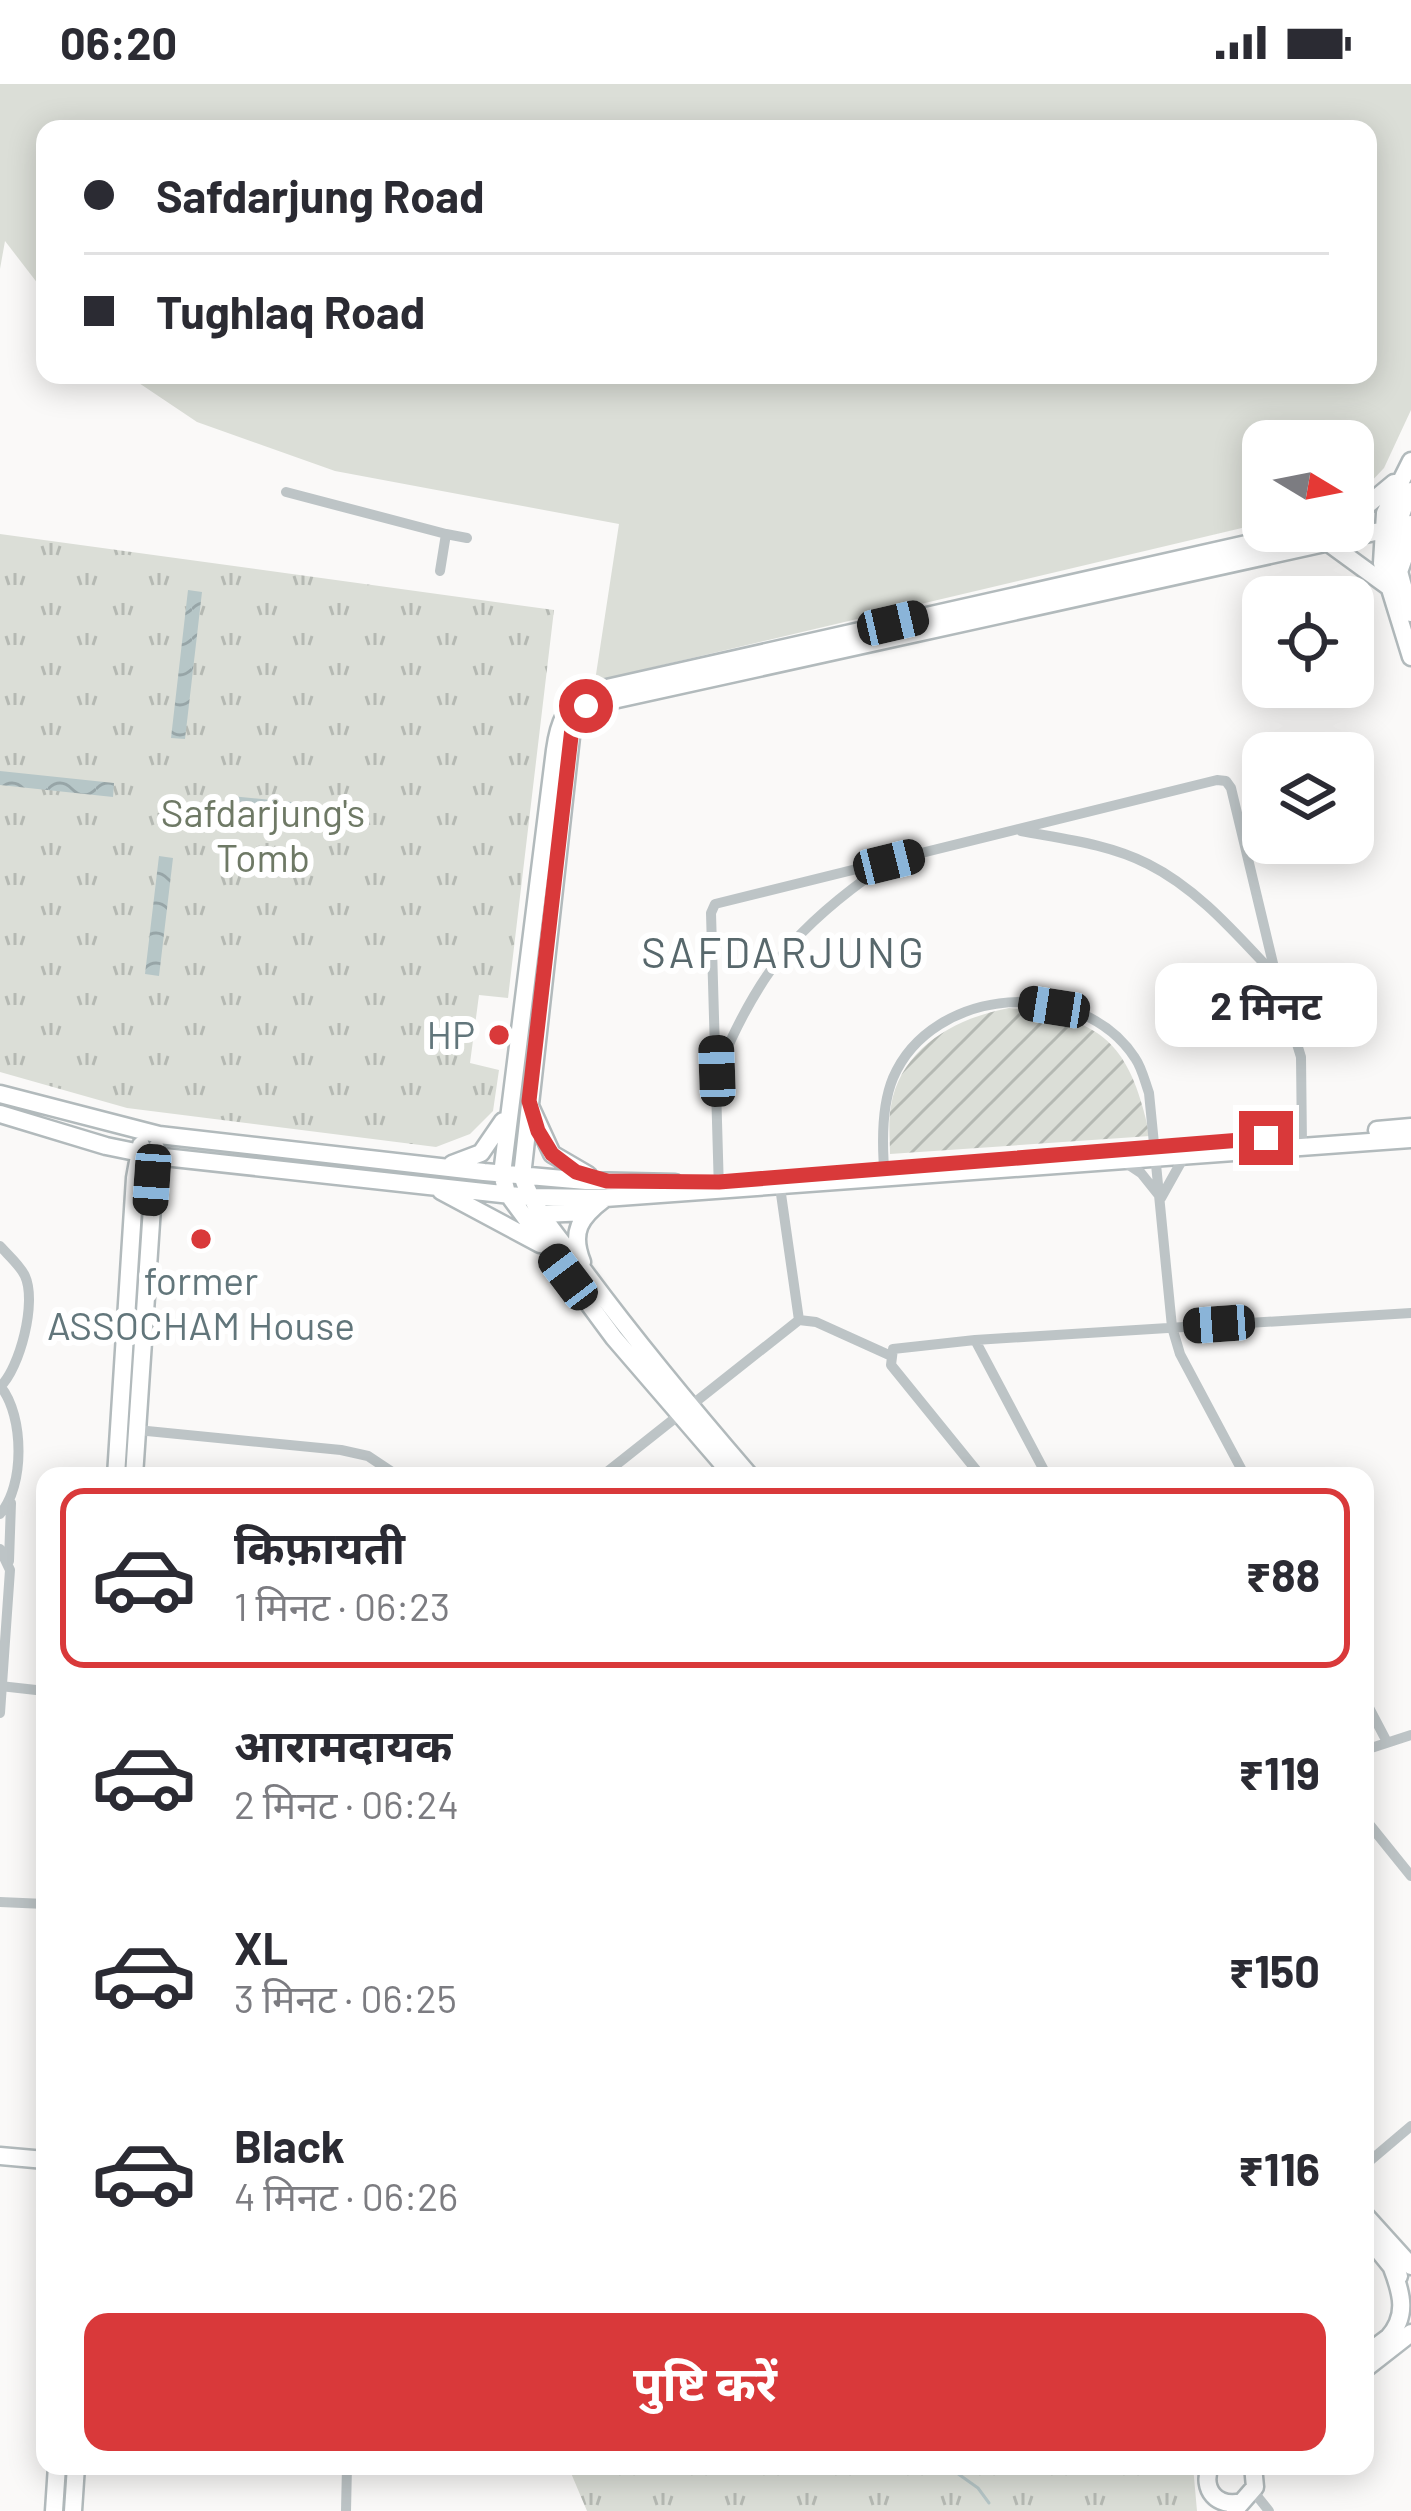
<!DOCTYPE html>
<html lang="hi">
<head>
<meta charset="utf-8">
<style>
  :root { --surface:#fff; --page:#f7f7f7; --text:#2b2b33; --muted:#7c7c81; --line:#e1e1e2; --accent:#d9393a }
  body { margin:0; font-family:Barlow,"Noto Sans Devanagari",sans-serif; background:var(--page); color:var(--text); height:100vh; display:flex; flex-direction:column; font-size:45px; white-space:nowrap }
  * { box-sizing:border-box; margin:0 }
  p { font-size:39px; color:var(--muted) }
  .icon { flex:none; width:66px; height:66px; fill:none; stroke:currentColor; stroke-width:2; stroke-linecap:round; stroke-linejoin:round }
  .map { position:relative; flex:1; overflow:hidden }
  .panel { position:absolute; left:36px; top:1383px; width:1338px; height:1008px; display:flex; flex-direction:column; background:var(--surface); border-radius:24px; box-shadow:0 6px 30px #0003 }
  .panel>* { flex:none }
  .guide { position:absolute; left:36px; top:36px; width:1341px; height:264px; border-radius:24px; box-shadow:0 6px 30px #0003; display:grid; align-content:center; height:264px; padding:0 48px; background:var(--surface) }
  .needle { width:78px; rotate:100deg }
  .controls { position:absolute; left:1242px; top:336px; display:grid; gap:24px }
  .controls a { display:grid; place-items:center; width:132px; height:132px; border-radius:24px; background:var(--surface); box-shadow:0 6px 30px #0003; font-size:60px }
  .end { position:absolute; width:54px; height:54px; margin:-27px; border:15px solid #d9393a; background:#fff; box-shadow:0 0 0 6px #fff }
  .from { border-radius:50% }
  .bubble { position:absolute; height:84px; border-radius:24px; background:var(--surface); box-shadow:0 6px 30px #0003; font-size:39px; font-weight:700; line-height:84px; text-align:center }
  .car { position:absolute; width:36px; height:72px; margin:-36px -18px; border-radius:15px; box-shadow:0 0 9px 3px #0007; background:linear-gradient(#222 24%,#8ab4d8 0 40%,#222 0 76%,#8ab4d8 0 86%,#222 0) }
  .guide b { display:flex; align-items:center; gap:42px; height:114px; font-size:45px }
  .guide b+b { border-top:3px solid var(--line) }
  .guide i { width:30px; height:30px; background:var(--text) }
  ul { padding:21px 0 0; list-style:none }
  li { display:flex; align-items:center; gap:36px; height:180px; margin:0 24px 18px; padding:0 24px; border:6px solid transparent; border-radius:24px }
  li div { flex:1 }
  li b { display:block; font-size:45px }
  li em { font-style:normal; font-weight:700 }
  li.selected { border-color:var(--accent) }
  li>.icon { width:108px; height:108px; stroke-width:1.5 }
  .primary-button { display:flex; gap:24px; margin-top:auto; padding:24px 48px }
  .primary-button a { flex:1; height:138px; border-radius:24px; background:var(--accent); color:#fff; font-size:48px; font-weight:700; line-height:138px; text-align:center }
  .status { display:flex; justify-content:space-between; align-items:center; height:84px; padding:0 60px; background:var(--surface); direction:ltr }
  .status svg { height:33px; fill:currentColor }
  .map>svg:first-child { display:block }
  .grass { fill:url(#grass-tufts) }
  .garden { fill:url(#garden-furrows) }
  .pitch { fill:#dbded7 }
  .water { fill:url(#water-waves) }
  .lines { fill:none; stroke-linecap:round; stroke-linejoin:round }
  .stream { stroke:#b6c6c7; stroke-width:3 }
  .secondary-casing { stroke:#b2babc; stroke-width:21 }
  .street { stroke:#bdc4c6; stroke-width:10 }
  .secondary { stroke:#fff; stroke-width:16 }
  .route { stroke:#d9393a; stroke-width:15 }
  .poi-dot { fill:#d9393a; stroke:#fff; stroke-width:4.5 }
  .labels { text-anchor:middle; stroke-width:12; stroke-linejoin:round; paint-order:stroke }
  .park-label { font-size:39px; fill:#6e7965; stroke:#fff }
  .poi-label { font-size:39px; fill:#62767b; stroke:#fff; text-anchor:end }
  .neighbourhood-label { font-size:42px; letter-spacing:3px; fill:#58686c; stroke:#fff }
</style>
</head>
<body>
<div class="status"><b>06:20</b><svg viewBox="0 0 49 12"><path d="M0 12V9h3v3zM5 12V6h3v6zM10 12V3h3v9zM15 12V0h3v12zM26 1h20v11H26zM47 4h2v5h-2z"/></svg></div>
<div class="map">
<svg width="1411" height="2427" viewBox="0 0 1411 2427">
  <defs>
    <pattern id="grass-tufts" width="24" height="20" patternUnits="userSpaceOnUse" patternTransform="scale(3)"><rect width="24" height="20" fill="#dbded7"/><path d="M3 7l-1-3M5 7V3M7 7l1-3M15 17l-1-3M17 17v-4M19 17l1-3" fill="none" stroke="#b5b9b3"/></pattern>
    <pattern id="garden-furrows" width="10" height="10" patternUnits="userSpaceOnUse" patternTransform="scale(3)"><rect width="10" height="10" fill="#dbded7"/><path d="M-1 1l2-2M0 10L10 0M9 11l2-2" fill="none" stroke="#b5b9b3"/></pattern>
    <pattern id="water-waves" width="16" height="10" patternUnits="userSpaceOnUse" patternTransform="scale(3)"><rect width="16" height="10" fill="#b6c6c7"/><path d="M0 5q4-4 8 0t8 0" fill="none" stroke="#97a5a7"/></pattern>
  </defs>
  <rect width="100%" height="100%" fill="#faf9f8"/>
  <path class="grass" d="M 0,450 L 554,526 L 508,914 L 479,911 L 470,979 L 499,986 L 493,1027 L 470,1050 L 436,1063 L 127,1024 L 0,988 Z
    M 568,2382 L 1193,2382 L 1197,2427 L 587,2427 Z"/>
  <path class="garden" d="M 1009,924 C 1105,934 1130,961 1150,1052 L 890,1070 C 890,1055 888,1037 891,1022 C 901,963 956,934 1009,924 Z"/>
  <path class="pitch" d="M 0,0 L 1411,0 L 1411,326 L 1384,384 L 1353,417 L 1353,357 L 1263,357 L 1263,439 L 595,597 L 619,440 L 335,387 L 197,338 L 127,291 L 1368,291 L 1368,45 L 45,45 L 45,209 L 5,157 L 0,185 Z"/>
  <path class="water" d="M 188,506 L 202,508 L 185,655 L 171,654 Z
    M 0,687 L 114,699 L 113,713 L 0,701 Z
    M 231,712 L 352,724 L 350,738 L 229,726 Z
    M 159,772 L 173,774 L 159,892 L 145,890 Z"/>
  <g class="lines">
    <path class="stream" d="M 947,2382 L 978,2404 L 989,2419"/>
    <defs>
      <path id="secondary" d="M 1411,377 L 1385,429 L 1382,479 L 1411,573
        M 1411,407 C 1386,457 1396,478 1411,529
        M 1353,433 L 1394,399
        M 1330,460 L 1389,503
        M 1399,488 L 1411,453
        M 0,1010 L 159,1051 L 484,1088 L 586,1097 L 675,1099
        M 531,1024 L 552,1070 L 588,1091
        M 0,1030 L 106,1062 L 155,1072 L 529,1113 L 605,1114 L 1411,1055
        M 1377,1046 L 1411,1043
        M 452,1080 L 481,1069 L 503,1037
        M 441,1107 L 540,1160
        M 542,1130 L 588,1128
        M 582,1178 C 570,1148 580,1133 604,1115
        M 116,1392 L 135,1094 L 141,1061
        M 134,1392 L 156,1064
        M 733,1392 L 614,1254 L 507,1109 L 502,1090 L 555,666 C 559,637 565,624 589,608 L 1304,447
        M 750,1392 C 693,1326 639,1261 587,1191 C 564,1159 535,1130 522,1092 L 572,644 L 586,622 L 1411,440
        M 0,2072 L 45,2076
        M 1365,2131 L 1411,2182
        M 1365,2150 L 1399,2192
        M 1388,2254 C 1408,2232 1402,2210 1392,2184
        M 1365,2271 L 1393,2250
        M 1365,2285 L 1411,2249
        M 1210,2382 C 1201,2406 1217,2424 1242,2418
        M 1235,2426 L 1255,2403 L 1253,2382
        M 54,2427 L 57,2382
        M 73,2427 L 76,2382"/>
    </defs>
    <use href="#secondary" class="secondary-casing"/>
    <path class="street" d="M 286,408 L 446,450 L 440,487
      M 446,450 L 467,454
      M 1021,747 C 1064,755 1109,760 1148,780 C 1198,805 1236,850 1274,890
      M 719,983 C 759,887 797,842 882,783
      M 1123,1077 L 1141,1089 L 1161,1114 L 1185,1071
      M 885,1095 C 882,1064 881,1023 893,994 C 932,902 1081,891 1135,974 C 1142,984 1145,998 1149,1009 L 1172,1243 L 1180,1270 L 1245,1392
      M 780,1103 L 799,1236
      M 719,1107 L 711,829 L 715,820 L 1217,696 L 1226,697 L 1231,704 L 1276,892 L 1301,973 L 1302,1062
      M 0,1162 C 8,1171 20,1181 25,1192 C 37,1218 20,1284 0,1303
      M 975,1256 L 1047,1392
      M 137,1346 L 341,1366 L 368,1372 L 398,1392
      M 602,1392 L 799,1236 L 816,1238 L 889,1271
      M 981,1392 L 891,1281 L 893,1265 L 975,1256 L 1411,1229
      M 0,1430 C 25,1402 24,1332 1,1303
      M 0,1465 L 10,1486 L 0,1629
      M 9,1477 L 11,1419
      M 0,1602 L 45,1607
      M 1365,1616 L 1387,1658
      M 1365,1666 L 1411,1651
      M 1365,1735 L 1411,1792
      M 0,1818 L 45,1820
      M 1365,2081 L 1411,2042
      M 1253,2407 L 1269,2427
      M 346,2427 L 347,2382"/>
    <use href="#secondary" class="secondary"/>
  </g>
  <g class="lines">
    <path class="route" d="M 586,622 L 572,644 L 529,1017 L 538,1047 L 552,1070 L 576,1088 L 607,1097 L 719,1098 L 1266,1054"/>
  </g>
  <g class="poi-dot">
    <circle cx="499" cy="951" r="12"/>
    <circle cx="201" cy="1155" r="12"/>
  </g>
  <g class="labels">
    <g class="park-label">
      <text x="263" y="743">Safdarjung's<tspan x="263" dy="45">Tomb</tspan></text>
    </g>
    <g class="poi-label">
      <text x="475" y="965">HP</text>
      <text x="201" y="1211" text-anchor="middle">former<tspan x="201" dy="45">ASSOCHAM House</tspan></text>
    </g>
    <g class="neighbourhood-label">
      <text x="784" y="884">SAFDARJUNG</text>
    </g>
  </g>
</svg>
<div class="controls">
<a><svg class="needle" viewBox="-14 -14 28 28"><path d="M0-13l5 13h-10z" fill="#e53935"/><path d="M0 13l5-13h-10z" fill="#7c7c81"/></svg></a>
<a><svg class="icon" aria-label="locate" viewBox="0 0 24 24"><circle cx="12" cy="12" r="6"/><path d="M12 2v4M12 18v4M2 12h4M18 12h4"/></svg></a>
<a><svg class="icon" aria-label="layers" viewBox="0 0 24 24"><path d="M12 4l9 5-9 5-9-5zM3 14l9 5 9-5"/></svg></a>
</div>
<i class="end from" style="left:586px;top:622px"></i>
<i class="end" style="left:1266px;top:1054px"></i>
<div class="bubble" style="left:1155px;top:879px;width:222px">2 मिनट</div>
<i class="car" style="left:893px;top:539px;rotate:77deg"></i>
<i class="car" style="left:889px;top:778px;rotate:76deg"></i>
<i class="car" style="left:1054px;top:923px;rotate:279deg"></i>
<i class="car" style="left:717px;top:987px;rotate:358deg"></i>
<i class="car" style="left:152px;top:1096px;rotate:184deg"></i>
<i class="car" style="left:568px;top:1193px;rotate:323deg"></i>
<i class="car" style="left:1219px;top:1240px;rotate:266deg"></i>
<div class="guide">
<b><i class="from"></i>Safdarjung Road</b>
<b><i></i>Tughlaq Road</b>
</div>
<section class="panel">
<ul>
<li class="selected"><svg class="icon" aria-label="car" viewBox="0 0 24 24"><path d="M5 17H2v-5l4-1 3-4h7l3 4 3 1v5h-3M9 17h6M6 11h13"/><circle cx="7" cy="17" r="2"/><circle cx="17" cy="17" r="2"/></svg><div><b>किफ़ायती</b><p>1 मिनट · 06:23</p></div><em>₹88</em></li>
<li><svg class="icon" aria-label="car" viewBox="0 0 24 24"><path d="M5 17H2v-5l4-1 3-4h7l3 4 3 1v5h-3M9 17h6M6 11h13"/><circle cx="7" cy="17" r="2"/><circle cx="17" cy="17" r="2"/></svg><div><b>आरामदायक</b><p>2 मिनट · 06:24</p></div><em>₹119</em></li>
<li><svg class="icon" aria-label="car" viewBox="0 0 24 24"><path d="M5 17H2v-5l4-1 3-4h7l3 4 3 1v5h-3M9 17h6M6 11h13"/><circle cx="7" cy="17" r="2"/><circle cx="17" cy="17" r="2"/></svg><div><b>XL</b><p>3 मिनट · 06:25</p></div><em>₹150</em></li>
<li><svg class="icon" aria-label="car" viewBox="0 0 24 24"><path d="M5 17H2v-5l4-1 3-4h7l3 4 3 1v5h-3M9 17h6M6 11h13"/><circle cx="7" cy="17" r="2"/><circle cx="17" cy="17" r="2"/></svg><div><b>Black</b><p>4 मिनट · 06:26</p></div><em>₹116</em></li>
</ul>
<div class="primary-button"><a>पुष्टि करें</a></div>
</section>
</div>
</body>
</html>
